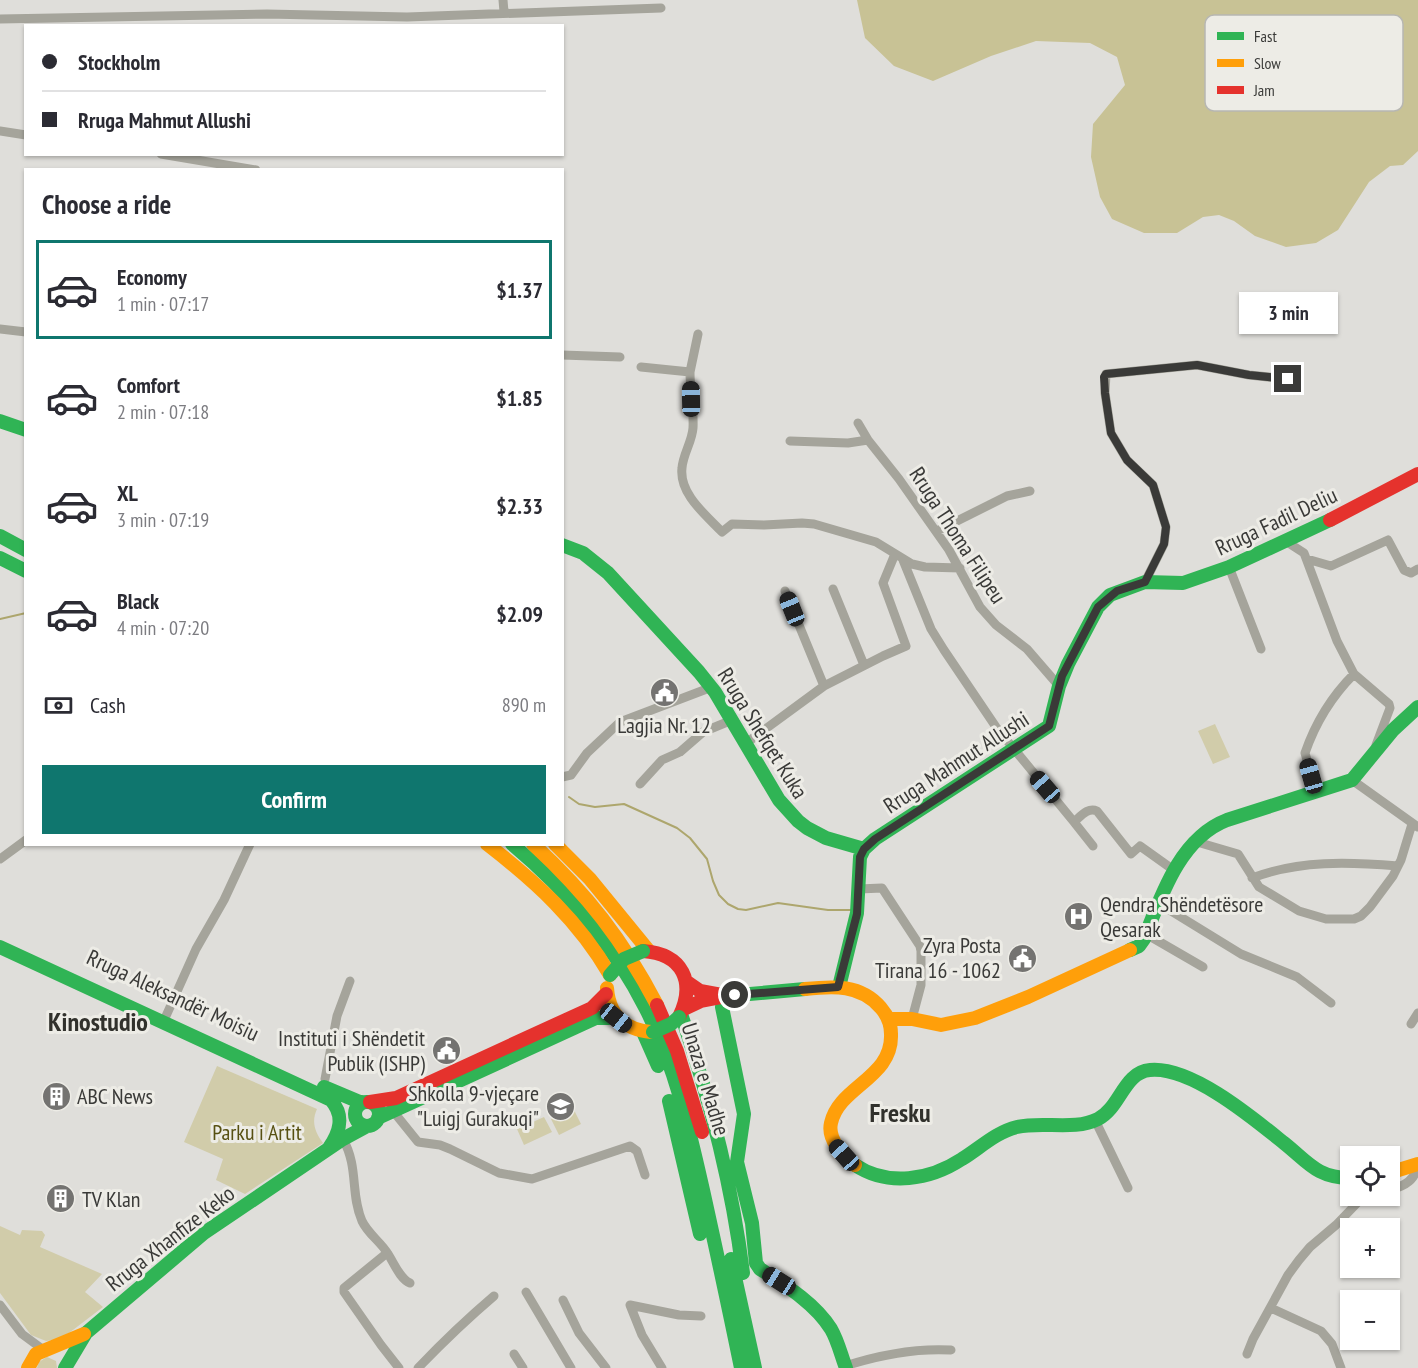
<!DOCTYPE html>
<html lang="en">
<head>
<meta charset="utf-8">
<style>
  :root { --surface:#fff; --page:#f7f7f7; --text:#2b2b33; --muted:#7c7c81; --line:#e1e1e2; --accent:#0f766e }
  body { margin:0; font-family:"PT Sans Narrow",sans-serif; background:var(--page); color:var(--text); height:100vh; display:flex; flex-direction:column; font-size:22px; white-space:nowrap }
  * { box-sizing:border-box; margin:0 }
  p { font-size:20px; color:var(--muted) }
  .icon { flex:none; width:33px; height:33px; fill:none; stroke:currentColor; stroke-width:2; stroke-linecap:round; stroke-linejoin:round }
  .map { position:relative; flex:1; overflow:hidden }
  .sheet { position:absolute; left:24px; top:168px; width:540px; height:678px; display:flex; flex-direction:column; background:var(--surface); border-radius:0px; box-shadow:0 2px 4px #0004 }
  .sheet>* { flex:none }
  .hud { position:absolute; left:24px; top:24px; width:540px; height:132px; border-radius:0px; box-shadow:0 2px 4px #0004; display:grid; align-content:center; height:132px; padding:0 18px; background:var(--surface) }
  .controls { position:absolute; left:1340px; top:1146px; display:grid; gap:12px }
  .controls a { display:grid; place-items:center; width:60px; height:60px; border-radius:0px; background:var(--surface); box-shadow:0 2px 4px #0004; font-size:30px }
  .end { position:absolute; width:27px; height:27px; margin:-14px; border:8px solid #3a3a38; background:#fff; box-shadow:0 0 0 3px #fff }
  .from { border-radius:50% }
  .bubble { position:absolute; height:42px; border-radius:0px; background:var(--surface); box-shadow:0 2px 4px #0004; font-size:20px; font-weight:800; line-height:42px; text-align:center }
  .car { position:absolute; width:18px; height:36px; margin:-18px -9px; border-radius:8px; box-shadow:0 0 4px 2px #0007; background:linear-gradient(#222 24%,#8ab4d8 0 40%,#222 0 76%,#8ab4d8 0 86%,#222 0) }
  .hud b { display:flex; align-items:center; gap:21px; height:57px; font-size:22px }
  .hud b+b { border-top:2px solid var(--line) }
  .hud i { width:15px; height:15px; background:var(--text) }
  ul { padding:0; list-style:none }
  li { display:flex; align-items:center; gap:18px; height:99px; margin:0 12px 9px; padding:0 6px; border:3px solid transparent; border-radius:0px }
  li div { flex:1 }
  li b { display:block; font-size:22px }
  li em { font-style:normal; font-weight:800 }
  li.current { border-color:var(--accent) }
  li>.icon { width:54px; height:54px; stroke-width:1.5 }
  h2 { padding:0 18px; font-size:27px; line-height:72px }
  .pay { display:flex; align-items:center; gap:15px; height:66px; padding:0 18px; font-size:22px }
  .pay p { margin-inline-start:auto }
  .cta { display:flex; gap:12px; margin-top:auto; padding:12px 18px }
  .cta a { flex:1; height:69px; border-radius:0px; background:var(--accent); color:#fff; font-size:24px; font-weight:800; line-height:69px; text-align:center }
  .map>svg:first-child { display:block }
  .green { fill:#d1ccaa }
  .forest { fill:#c8c295 }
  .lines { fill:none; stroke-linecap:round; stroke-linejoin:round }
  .stream { stroke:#ada66d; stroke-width:2 }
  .street { stroke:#a5a49b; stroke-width:9 }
  .fast { stroke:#30b455; stroke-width:14 }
  .slow { stroke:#ff9f0a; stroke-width:14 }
  .jam { stroke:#e5322d; stroke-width:14 }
  .fast-bridge { stroke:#30b455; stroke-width:14 }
  .route { stroke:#3a3a38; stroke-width:8 }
  .labels { text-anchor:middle; stroke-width:6; stroke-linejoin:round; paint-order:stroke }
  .street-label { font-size:22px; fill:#3a3a38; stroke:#edece6 }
  .poi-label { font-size:22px; fill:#3a3a38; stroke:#edece6; text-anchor:start }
  .park-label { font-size:22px; fill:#575012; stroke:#edece6 }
  .quarter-label { font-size:26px; font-weight:bold; fill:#31312c; stroke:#edece6 }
  .key { fill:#edece6; stroke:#b7b7b2; stroke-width:1.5 }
  .key-label { font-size:16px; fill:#3a3a38 }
</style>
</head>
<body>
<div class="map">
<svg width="1418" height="1368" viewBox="0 0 1418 1368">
  <rect width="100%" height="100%" fill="#dfdeda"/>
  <path class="green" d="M 1215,724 L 1230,757 L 1213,764 L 1198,731 Z
    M 217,1066 L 317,1109 C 311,1122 315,1132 323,1143 L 245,1194 L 216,1180 L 223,1159 L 184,1142 Z
    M 573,1108 L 581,1124 L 559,1135 L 551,1119 Z
    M 544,1117 L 552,1132 L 524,1145 L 517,1129 Z
    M 0,1226 L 20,1235 L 22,1230 L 42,1231 L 45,1235 L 40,1247 L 102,1274 L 85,1292 L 103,1307 L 69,1333 L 54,1340 L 46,1341 L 31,1335 L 0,1293 Z
    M 47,1357 L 56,1361 L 57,1368 L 37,1368 L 39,1362 Z"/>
  <path class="forest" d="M 857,0 L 1418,0 L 1418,151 L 1403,165 L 1390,166 L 1369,182 L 1338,230 L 1316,243 L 1286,247 L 1255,236 L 1234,221 L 1219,215 L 1203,217 L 1177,233 L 1144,233 L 1112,219 L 1100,197 L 1091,157 L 1093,124 L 1125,85 L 1117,57 L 1090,43 L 1036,41 L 991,56 L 933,81 L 894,66 L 865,38 Z"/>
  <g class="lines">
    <path class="stream" d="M 0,619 L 26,613
      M 569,797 L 579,804 L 595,807 L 624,804 L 677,828 L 690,838 L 707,859 L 713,881 L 719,895 L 728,904 L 738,909 L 746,910 L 778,903 L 828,910 L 853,910"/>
    <path class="street" d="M 503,0 L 504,12
      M 0,19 L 267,14 L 407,17 L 661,8
      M 0,131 L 26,135
      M 161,154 L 256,170
      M 0,329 L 26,332
      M 562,355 L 620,357
      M 641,367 L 690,372 L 698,334
      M 690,372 C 690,391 694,410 693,428 C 692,442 683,454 682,468 C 679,494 706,515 722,532 L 732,524 L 764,525 L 802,523 L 814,524 L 876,542 L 912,564 L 925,567 L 960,568
      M 858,423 L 868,440 L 899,479 L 949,550 L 980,607 L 996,625 L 1027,649 L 1059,686
      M 790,441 L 848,443 L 868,440
      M 937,531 L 1007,496 L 1030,491
      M 1287,542 L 1304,553 L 1337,641 L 1354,674 L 1389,704 L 1390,708 L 1376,745
      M 1307,559 L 1331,566 L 1388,540 L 1404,570 L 1411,573 L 1418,569
      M 903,560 L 931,629 L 944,650 L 996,727 L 1074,822 C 1081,816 1088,807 1097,811 L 1131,854 L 1140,846 L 1175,871
      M 1229,567 L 1261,649
      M 1145,582 L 1164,544 L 1166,527 L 1153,485 L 1127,460 L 1111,433 L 1105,393 L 1106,374 L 1197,365 L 1249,375 L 1288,379
      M 833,589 L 864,665
      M 785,591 L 824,686
      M 745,744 L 824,686 L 883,656 L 906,646 L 883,583 L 895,554
      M 562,777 L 571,775 L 587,753 L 620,722 L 712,687
      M 1352,780 L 1418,827
      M 640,784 L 662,760 L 680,752 L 703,732 L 732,720
      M 1316,792 L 1305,753 C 1315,724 1332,696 1354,674
      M 1074,822 L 1093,846
      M 1197,842 L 1238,854 L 1259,887 L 1299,911 L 1326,919 L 1354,919 L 1361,916 L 1370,907 L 1393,876 L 1401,860 L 1412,824
      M 0,859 L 26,840
      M 1252,878 C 1299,860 1349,862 1398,866
      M 859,889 L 882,888 L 920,946 L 921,951 L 921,985 L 912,1019
      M 1158,903 L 1241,954 L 1297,977 L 1331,1003
      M 1146,934 L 1203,967
      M 166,1016 L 196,949 L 224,900 L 250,844
      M 1411,1024 L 1418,1013
      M 325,1079 L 337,1016 L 350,981
      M 393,1111 L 418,1142 L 440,1145 L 450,1149 L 499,1173 L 532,1179 L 630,1146 L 637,1151 L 645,1175
      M 1095,1120 L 1128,1188
      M 343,1139 C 359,1168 350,1193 362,1221 C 368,1234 381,1242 388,1254 C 394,1263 400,1279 410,1283
      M 1389,1190 C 1402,1187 1417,1181 1416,1165
      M 387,1253 L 344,1288 L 344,1292 L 381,1345 L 399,1368
      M 526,1292 L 571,1368
      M 563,1300 L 579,1333 L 606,1368
      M 0,1305 L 22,1334 L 45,1351
      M 630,1305 L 679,1315 L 701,1316
      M 630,1305 L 642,1335 L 662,1368
      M 1271,1308 L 1321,1331 L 1332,1344 L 1341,1368
      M 514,1354 L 523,1368
      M 1247,1354 L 1253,1339 L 1288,1275 L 1299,1260 L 1310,1247 L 1336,1225 L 1361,1199 L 1366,1196
      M 845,1366 C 879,1355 915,1348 951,1350
      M 418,1368 C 442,1343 467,1319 494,1296"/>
    <path class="fast" d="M 0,421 L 26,430
      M 0,536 L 26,550
      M 562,545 L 583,553 L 608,573 L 699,672 L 715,692 L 779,800 L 798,821 L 807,828 L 826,838 L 864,849
      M 0,558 L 26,571
      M 512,844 C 567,890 613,944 646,1009 C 675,1066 689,1128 703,1190 C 716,1249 729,1309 741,1368
      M 0,947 L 331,1100 C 345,1116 340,1132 329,1148
      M 1130,950 L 1139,946 L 1144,939 C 1161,896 1180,838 1227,820 L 1352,780 L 1393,730 L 1418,707
      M 839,987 L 857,913 L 860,857 L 864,849 L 875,839 L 1049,726 L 1059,686 L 1068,664 L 1098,607 L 1110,595 L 1145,582 L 1183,583 L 1229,567 L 1330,520
      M 805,989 L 727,996 L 722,1007 L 744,1114 L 737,1162 L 752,1223 L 756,1263 L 760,1269 C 785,1285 815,1303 831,1329 C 838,1341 841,1355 846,1368
      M 681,1014 C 710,1099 732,1184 743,1273
      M 643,1032 L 658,1066
      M 324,1087 L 362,1103
      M 669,1101 L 700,1234
      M355 1114a12 12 0 1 1 24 0a12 12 0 1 1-24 0Z
      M 378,1118 L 596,1018 L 616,1018
      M 855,1165 C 888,1187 930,1180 962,1159 C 980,1148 996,1132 1017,1127 C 1043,1121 1074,1131 1098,1119 C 1120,1108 1124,1072 1150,1070 C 1191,1066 1253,1118 1284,1143 C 1308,1162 1317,1178 1350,1178
      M 731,1259 L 755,1368
      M 65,1368 L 86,1333 L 204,1233 L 343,1139 L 367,1126"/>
    <path class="slow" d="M 487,844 C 536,882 579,921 610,975
      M 533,844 C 587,894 623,940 657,1005
      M 555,844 L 590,879 L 648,950
      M 607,988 C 609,1015 625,1030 651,1032
      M 805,989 C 833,986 861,984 881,1008 C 888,1016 891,1024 891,1034 C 893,1078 839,1086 831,1123 C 827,1140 843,1155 855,1165
      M 889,1019 L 912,1019 L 941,1025 L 975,1018 L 1028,997 L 1130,950
      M 1389,1173 L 1418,1164
      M 28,1368 L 36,1354 L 84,1334"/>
    <path class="jam" d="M 1330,520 L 1418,474
      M 643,951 C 683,954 696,982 679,1017
      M 657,1005 L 677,1051 L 702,1132
      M 684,1009 L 701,1001 L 727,996 L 700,991 L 687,982
      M 370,1102 L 396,1098 L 592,1008 L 606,994"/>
    <path class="fast-bridge" d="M 610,975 L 624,959 L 643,951
      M 653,1032 L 671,1024 L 679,1017"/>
  </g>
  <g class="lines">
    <path class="route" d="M 735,995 L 838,987 L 857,914 L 860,857 L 864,849 L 875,839 L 1049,726 L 1062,676 L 1098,607 L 1117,591 L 1145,582 L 1164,544 L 1166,527 L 1153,485 L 1127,460 L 1111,433 L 1105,393 L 1104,377 L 1106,374 L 1197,365 L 1249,375 L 1288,379"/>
  </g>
  <defs>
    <symbol id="civic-disc" viewBox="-11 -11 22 22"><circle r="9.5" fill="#747371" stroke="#edece6"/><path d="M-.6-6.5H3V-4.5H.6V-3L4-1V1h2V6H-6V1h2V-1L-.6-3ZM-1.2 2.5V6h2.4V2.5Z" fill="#fff"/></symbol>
    <symbol id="hospital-disc" viewBox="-11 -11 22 22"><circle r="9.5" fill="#747371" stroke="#edece6"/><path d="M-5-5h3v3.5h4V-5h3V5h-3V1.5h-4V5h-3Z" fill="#fff"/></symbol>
    <symbol id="building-disc" viewBox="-11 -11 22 22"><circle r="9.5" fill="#747371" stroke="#edece6"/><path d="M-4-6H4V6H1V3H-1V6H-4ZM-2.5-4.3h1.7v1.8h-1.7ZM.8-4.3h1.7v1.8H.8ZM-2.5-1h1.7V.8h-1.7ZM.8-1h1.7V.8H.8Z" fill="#fff"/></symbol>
    <symbol id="school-disc" viewBox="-11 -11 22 22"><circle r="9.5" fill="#747371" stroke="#edece6"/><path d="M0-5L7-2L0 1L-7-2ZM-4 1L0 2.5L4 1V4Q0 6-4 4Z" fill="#fff"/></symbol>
  </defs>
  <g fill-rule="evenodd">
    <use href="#civic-disc" x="648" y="676" width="33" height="33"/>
    <use href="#hospital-disc" x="1062" y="900" width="33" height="33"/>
    <use href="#civic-disc" x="1006" y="942" width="33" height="33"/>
    <use href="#civic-disc" x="430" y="1034" width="33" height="33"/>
    <use href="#building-disc" x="40" y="1080" width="33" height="33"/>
    <use href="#school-disc" x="544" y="1090" width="33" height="33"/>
    <use href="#building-disc" x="44" y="1182" width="33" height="33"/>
  </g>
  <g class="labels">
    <g class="street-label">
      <text transform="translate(1276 521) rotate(-25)" y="8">Rruga Fadil Deliu</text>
      <text transform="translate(958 535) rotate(57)" y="8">Rruga Thoma Filipeu</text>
      <text transform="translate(763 733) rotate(58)" y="8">Rruga Shefqet Kuka</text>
      <text transform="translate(956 762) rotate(-33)" y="8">Rruga Mahmut Allushi</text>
      <text transform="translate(173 995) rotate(25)" y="8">Rruga Aleksandër Moisiu</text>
      <text transform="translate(706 1079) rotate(73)" y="8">Unaza e Madhe</text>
      <text transform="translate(170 1238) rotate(-38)" y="8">Rruga Xhanfize Keko</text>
    </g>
    <g class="poi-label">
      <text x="664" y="733" text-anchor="middle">Lagjia Nr. 12</text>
      <text x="1100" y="912">Qendra Shëndetësore<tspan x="1100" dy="25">Qesarak</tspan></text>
      <text x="1001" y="953" text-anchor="end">Zyra Posta<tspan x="1001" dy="25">Tirana 16 - 1062</tspan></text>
      <text x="425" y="1046" text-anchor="end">Instituti i Shëndetit<tspan x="425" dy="25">Publik (ISHP)</tspan></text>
      <text x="539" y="1101" text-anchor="end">Shkolla 9-vjeçare<tspan x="539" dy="25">"Luigj Gurakuqi"</tspan></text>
      <text x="77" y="1104">ABC News</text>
      <text x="82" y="1207">TV Klan</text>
    </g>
    <g class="park-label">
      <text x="257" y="1140">Parku i Artit</text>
    </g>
    <g class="quarter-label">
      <text x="98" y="1031">Kinostudio</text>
      <text x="900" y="1122">Fresku</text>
    </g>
  </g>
  <rect x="1205" y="15" width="198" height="96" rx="9" class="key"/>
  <rect x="1217" y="32" width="27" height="8" fill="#30b455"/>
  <rect x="1217" y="59" width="27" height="8" fill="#ff9f0a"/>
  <rect x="1217" y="86" width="27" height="8" fill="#e5322d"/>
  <g class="key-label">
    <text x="1254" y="42">Fast</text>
    <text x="1254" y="69">Slow</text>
    <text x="1254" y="96">Jam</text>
  </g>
</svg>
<div class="controls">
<a><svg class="icon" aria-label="locate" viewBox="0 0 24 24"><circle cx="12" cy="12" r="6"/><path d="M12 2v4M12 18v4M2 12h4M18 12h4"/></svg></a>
<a>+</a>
<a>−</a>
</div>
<i class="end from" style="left:735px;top:995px"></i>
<i class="end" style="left:1288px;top:379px"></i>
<div class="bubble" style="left:1239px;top:292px;width:99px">3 min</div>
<i class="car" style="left:691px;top:399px;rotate:359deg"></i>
<i class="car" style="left:792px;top:609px;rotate:338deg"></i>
<i class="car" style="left:1311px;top:776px;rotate:344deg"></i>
<i class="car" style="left:1045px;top:787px;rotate:319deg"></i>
<i class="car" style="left:616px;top:1018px;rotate:129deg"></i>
<i class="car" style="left:844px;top:1155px;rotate:318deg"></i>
<i class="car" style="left:779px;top:1281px;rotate:302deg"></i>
<div class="hud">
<b><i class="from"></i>Stockholm</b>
<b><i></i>Rruga Mahmut Allushi</b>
</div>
<section class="sheet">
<h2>Choose a ride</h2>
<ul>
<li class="current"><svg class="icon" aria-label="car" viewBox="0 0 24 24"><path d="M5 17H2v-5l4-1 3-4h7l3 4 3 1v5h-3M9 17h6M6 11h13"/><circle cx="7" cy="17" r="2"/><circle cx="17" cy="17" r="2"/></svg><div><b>Economy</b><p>1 min · 07:17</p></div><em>$1.37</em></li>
<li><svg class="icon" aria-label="car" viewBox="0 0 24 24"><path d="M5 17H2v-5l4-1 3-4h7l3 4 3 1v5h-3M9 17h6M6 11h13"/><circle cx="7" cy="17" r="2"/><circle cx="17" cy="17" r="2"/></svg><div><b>Comfort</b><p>2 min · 07:18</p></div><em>$1.85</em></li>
<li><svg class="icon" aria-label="car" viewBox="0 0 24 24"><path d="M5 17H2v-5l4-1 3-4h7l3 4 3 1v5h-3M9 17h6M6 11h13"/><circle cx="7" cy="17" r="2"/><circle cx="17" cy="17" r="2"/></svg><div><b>XL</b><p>3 min · 07:19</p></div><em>$2.33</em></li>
<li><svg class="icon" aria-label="car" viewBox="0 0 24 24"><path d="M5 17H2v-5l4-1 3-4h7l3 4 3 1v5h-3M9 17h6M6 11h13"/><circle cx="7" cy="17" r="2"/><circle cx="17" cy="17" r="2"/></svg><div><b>Black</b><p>4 min · 07:20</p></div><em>$2.09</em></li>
</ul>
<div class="pay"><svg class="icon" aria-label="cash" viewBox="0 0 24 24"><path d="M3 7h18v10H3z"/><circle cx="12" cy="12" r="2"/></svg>Cash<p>890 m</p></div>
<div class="cta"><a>Confirm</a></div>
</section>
</div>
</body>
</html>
